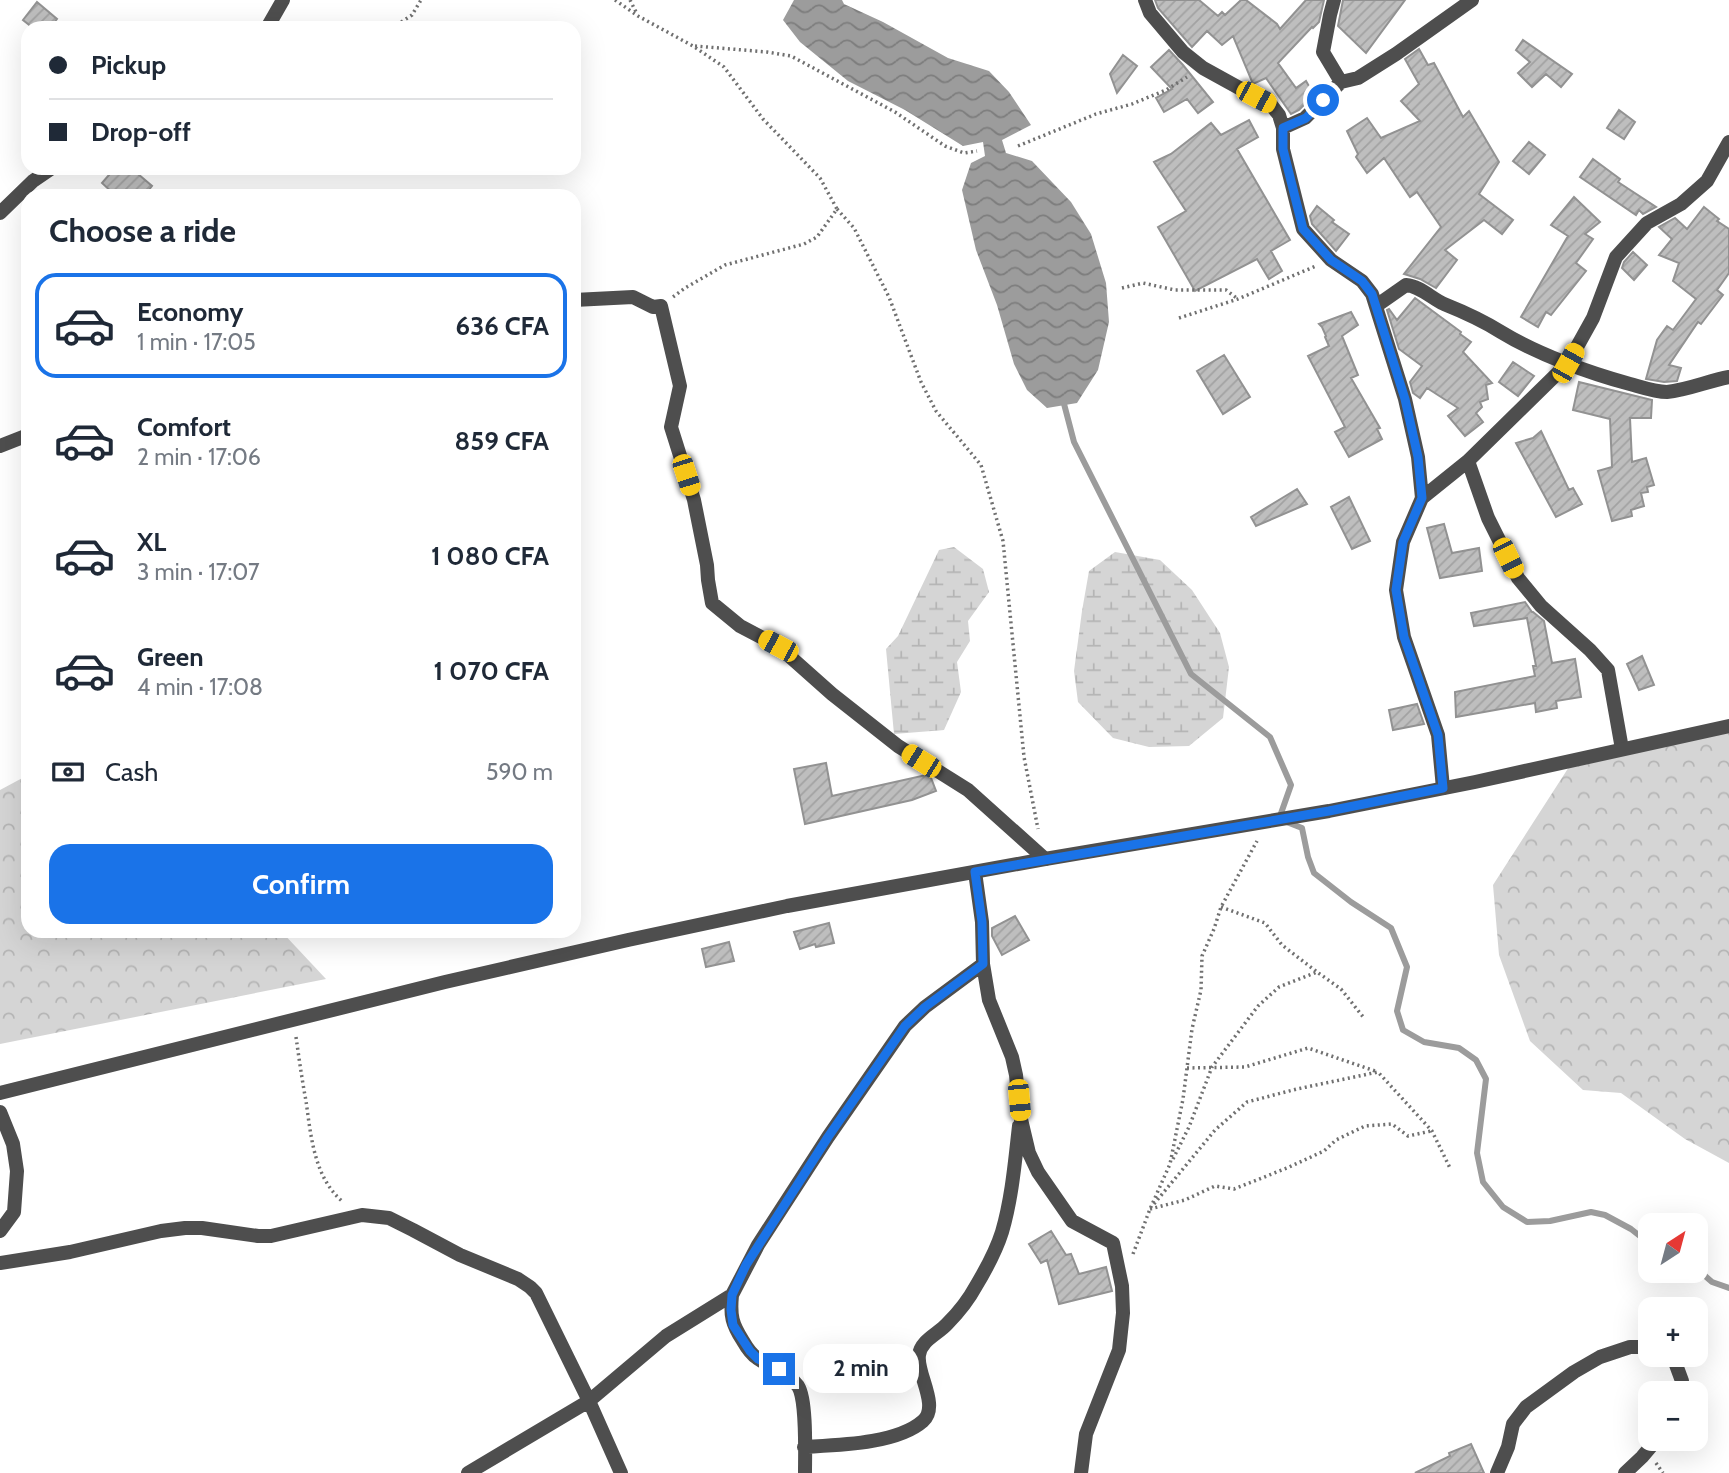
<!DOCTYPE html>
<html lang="en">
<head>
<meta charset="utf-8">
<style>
  :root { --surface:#fff; --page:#f2f2f3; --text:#1f2937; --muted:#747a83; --line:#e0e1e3; --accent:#1a73e8 }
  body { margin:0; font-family:Cabin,sans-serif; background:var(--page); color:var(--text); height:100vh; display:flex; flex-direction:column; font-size:26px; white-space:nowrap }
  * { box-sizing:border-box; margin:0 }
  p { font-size:23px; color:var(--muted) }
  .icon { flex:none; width:38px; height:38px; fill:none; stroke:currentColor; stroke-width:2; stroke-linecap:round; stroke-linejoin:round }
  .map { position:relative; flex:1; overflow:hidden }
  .drawer { position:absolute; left:21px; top:189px; width:560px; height:749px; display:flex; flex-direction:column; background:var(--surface); border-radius:21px; box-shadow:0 7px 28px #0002 }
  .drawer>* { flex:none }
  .hud { position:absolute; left:21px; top:21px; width:560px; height:154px; border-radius:21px; box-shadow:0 7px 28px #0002; display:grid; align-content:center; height:154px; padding:0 28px; background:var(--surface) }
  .needle { width:46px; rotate:36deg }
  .fabs { position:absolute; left:1638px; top:1213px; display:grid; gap:14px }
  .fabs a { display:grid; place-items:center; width:70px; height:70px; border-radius:14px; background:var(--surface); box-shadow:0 7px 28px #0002; font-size:35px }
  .end { position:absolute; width:32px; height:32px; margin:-16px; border:9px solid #1a73e8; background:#fff; box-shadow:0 0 0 4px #fff }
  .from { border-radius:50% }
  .bubble { position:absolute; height:49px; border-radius:21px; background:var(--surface); box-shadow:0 7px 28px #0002; font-size:23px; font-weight:700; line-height:49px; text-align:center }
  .car { position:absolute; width:21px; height:42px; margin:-21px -10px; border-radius:9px; box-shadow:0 0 5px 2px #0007; background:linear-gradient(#f5c518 24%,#345 0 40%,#f5c518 0 76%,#345 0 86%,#f5c518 0) }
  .hud b { display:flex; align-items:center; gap:24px; height:66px; font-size:26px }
  .hud b+b { border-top:2px solid var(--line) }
  .hud i { width:18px; height:18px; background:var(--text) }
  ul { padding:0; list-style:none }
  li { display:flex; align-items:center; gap:21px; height:105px; margin:0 14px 10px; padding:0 14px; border:4px solid transparent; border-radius:21px }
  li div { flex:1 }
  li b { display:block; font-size:26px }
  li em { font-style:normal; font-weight:700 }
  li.on { border-color:var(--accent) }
  li>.icon { width:63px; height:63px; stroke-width:1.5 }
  h2 { padding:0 28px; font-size:32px; line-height:84px }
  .pay { display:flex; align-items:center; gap:18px; height:77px; padding:0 28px; font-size:26px }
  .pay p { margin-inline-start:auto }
  .button { display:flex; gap:14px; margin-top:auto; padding:14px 28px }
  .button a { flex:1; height:80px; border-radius:21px; background:var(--accent); color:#fff; font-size:28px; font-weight:700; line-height:80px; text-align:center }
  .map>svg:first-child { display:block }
  .forest { fill:url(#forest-crowns) }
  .wetland { fill:url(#wetland-marsh) }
  .water { fill:url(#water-waves) }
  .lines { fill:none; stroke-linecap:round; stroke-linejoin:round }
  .stream { stroke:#9c9c9c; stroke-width:6 }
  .building { fill:url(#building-hatch); stroke:#929292; stroke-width:2 }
  .path { stroke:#707070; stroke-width:3.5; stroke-dasharray:2 3.5; stroke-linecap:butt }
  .minor { stroke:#4e4e4e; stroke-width:14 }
  .tertiary { stroke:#4e4e4e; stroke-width:14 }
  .route { stroke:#1a73e8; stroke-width:9 }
</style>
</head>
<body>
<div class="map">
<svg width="1729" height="1473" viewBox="0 0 1729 1473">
  <defs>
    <pattern id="forest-crowns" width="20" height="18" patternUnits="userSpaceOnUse" patternTransform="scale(1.75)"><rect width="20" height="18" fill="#d5d5d5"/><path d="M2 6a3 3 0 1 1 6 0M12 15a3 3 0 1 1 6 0" fill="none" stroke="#b5b5b5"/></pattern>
    <pattern id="wetland-marsh" width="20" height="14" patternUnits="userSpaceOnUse" patternTransform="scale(1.75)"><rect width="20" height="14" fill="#d5d5d5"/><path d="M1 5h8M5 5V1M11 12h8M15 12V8" fill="none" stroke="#b5b5b5"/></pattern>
    <pattern id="water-waves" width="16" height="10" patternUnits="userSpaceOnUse" patternTransform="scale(1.75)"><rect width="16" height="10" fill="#9c9c9c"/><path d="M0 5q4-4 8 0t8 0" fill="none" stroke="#7d7d7d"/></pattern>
    <pattern id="building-hatch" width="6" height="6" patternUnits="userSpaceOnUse" patternTransform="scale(1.75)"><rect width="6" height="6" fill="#bebebe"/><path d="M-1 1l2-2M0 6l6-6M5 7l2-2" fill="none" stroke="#a2a2a2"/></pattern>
  </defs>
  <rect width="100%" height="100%" fill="#fff"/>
  <path class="forest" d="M 1729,727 L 1729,1163 L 1685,1139 L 1621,1093 L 1583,1090 L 1530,1041 L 1499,955 L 1493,885 L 1576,756 Z
    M 28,775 L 28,931 L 281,931 L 326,979 L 0,1044 L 0,790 Z"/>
  <path class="wetland" d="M 954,547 L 983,569 L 989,592 L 968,621 L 970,641 L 957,662 L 961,692 L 944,730 L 894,734 L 886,649 L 898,636 L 939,550 Z
    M 1115,552 L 1160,560 L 1192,590 L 1220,633 L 1229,667 L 1223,718 L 1189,746 L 1149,747 L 1113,738 L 1078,702 L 1074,671 L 1082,611 L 1089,571 Z"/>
  <path class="water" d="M 794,0 L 842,0 L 844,4 L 883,22 L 948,58 L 989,71 L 1009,92 L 1031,125 L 1002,140 L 1006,153 L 1032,161 L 1071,202 L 1091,234 L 1106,283 L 1109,322 L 1098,370 L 1077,403 L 1047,408 L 1027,390 L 1014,364 L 997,305 L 976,250 L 962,190 L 971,163 L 985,156 L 983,142 L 963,146 L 905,110 L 848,81 L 800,42 L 783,20 Z"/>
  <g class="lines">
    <path class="stream" d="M 1063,400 L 1074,442 L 1191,674 L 1270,737 L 1291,785 L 1279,819 L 1302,828 L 1308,857 L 1314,873 L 1351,902 L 1391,928 L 1407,967 L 1397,1011 L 1403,1030 L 1424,1042 L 1459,1048 L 1476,1060 L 1486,1079 L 1477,1153 L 1483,1182 L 1503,1207 L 1527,1222 L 1550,1221 L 1591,1212 L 1605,1215 L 1631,1229 L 1650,1244
      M 1696,1268 L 1712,1282 L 1729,1288"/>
  </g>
  <path class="building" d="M 1155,0 L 1199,0 L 1218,16 L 1222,12 L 1225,15 L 1241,0 L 1246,0 L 1277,24 L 1280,29 L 1306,0 L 1324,0 L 1319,22 L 1313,28 L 1312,27 L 1278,63 L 1296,88 L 1306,81 L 1314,95 L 1299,110 L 1291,114 L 1266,78 L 1253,84 L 1233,36 L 1222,45 L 1207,31 L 1192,47 L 1158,8 Z
    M 1343,0 L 1405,0 L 1366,53 L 1338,26 Z
    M 37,2 L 57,19 L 50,28 L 33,28 L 23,20 Z
    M 1523,40 L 1572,74 L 1561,87 L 1546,74 L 1532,87 L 1518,73 L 1530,62 L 1516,50 Z
    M 1419,49 L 1428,65 L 1434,63 L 1463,117 L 1469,111 L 1499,162 L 1479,194 L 1513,220 L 1502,234 L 1484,220 L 1445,250 L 1457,260 L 1436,288 L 1420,279 L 1404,274 L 1441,227 L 1417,192 L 1410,197 L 1384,158 L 1367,173 L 1356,157 L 1358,154 L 1347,131 L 1367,118 L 1381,138 L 1420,121 L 1401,101 L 1419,84 L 1405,59 Z
    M 1169,50 L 1183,65 L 1213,102 L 1198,113 L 1187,99 L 1164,112 L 1156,98 L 1172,89 L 1151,67 Z
    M 1123,55 L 1137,66 L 1117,93 L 1110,74 Z
    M 1619,110 L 1635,122 L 1624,139 L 1607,128 Z
    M 1249,120 L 1258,137 L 1237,149 L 1290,240 L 1271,251 L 1282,271 L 1269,279 L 1257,259 L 1195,291 L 1158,227 L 1186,211 L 1154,162 L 1171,154 L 1211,123 L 1221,135 Z
    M 1529,142 L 1545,155 L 1529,174 L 1513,161 Z
    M 1593,159 L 1620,179 L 1618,182 L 1656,207 L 1643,214 L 1639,210 L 1636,215 L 1580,177 Z
    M 115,168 L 131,168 L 152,186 L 144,196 L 116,196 L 102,183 Z
    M 1574,197 L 1600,222 L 1585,234 L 1593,239 L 1576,263 L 1586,271 L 1551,315 L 1546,312 L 1538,327 L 1521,317 L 1568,236 L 1551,225 Z
    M 1317,206 L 1334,220 L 1332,222 L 1349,234 L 1336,251 L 1312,224 L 1310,216 Z
    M 1704,207 L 1719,219 L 1717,221 L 1729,229 L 1729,273 L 1717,290 L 1723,295 L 1701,324 L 1698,322 L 1669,365 L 1681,368 L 1677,381 L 1664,382 L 1646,379 L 1657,340 L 1667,326 L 1673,330 L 1696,299 L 1673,281 L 1679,263 L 1659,255 L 1672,239 L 1659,227 L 1675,218 L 1687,229 Z
    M 1633,252 L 1647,265 L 1634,280 L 1622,268 L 1624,262 Z
    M 1415,298 L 1461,332 L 1460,334 L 1471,342 L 1463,352 L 1492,383 L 1486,385 L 1488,399 L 1480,402 L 1482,407 L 1476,413 L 1483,422 L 1465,436 L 1448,416 L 1458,408 L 1427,388 L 1420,398 L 1413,393 L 1410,382 L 1422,366 L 1399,349 L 1387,310 L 1389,309 L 1397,320 Z
    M 1351,312 L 1358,325 L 1342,336 L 1358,375 L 1351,378 L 1380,428 L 1377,429 L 1382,439 L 1349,457 L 1335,432 L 1345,427 L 1308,356 L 1329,346 L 1325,337 L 1326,336 L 1322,327 L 1319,324 Z
    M 1224,355 L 1250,397 L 1223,414 L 1197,371 Z
    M 1513,362 L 1534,376 L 1518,396 L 1499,382 Z
    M 1579,382 L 1652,400 L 1651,418 L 1630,418 L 1632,462 L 1646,458 L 1654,485 L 1647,487 L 1648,492 L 1641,493 L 1644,506 L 1631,510 L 1632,516 L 1612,521 L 1598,471 L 1612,467 L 1610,419 L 1573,410 Z
    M 1541,431 L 1569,490 L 1573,488 L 1582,504 L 1556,517 L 1516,443 L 1533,438 Z
    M 1297,489 L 1307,504 L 1256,526 L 1251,517 Z
    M 1349,497 L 1370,541 L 1352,549 L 1331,507 Z
    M 1444,524 L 1452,553 L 1479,548 L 1482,571 L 1440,578 L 1427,528 Z
    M 1525,602 L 1532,612 L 1533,612 L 1544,621 L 1552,663 L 1575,659 L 1581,697 L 1556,701 L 1557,708 L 1536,712 L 1535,703 L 1456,717 L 1455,692 L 1535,676 L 1533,666 L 1536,666 L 1527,618 L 1474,626 L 1471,613 Z
    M 1642,656 L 1654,685 L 1639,690 L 1627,664 Z
    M 1417,704 L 1424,724 L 1393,730 L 1389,710 Z
    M 826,763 L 832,796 L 926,775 L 931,778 L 936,791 L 912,800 L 805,824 L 794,769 Z
    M 1015,916 L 1029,940 L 1002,955 L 992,936 L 992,928 Z
    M 829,923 L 834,943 L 816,947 L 815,944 L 800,949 L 794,932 Z
    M 729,942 L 734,961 L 706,967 L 702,949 Z
    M 1051,1231 L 1066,1255 L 1071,1254 L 1079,1274 L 1106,1267 L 1112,1291 L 1059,1304 L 1047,1260 L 1041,1263 L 1029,1244 Z
    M 1471,1444 L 1484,1473 L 1415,1473 L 1450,1456 L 1449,1453 Z"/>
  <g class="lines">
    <path class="path" d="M 615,0 L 638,16 L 693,46 L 724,67 L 763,119 L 820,178 L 837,209 L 817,237 L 804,244 L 725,265 L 685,288 L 673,297
      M 630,0 L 637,14
      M 392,28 L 412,15 L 421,0
      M 695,46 L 767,52 L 791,56 L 895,112 L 945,146 L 964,153 L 977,151
      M 1018,146 L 1096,114 L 1132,104 L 1166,90 L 1187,77
      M 837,209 L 854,228 L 889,297 L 921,382 L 936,411 L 981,465 L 1003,541 L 1024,757 L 1038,829
      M 1122,288 L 1143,283 L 1175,290 L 1226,290 L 1238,299
      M 1179,318 L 1238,299 L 1316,266
      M 1221,907 L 1265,923 L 1282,945 L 1317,972
      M 296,1037 C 299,1058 302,1080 306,1101 C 311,1136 314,1177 342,1201
      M 1187,1068 L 1245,1067 L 1308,1048 L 1378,1072
      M 1173,1159 L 1189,1127 L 1212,1067 L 1258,1006 L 1279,987 L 1317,972 L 1341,989 L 1364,1018
      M 1154,1204 L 1215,1130 L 1247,1102 L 1297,1089 L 1378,1072 L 1432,1131 L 1450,1168
      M 1150,1209 L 1185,1200 L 1215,1186 L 1234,1189 L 1287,1168 L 1324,1151 L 1336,1140 L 1365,1126 L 1392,1124 L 1408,1136 L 1431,1131
      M 1133,1254 L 1150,1209 L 1170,1164 L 1183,1099 L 1192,1029 L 1201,990 L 1202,956 L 1214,929 L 1221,907 L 1257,841
      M 1656,1463 L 1663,1473"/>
    <path class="minor" d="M 1145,0 L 1150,13 L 1183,52 L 1203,68 L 1272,106 L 1279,115 L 1283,128 L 1283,149 L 1303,229 L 1331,260 L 1362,281 L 1372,294 L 1405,399 L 1418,457 L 1422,498 L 1403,542 L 1396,590 L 1404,637 L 1438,735 L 1443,788
      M 1334,0 L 1330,15 L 1323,52 L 1341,82
      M 267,28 L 283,0
      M 1283,128 L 1305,118 L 1341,82 L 1358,78 L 1396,54 L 1472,0
      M 0,213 L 33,181 L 52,168
      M 574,300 L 633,297 L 653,307 L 661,306 L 680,386 L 671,427 L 694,500 L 707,565 L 708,580 L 712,603 L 740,626 L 778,646 L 832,694 L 898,746 L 968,790 L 1045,859
      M 1376,306 L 1406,285 C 1420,286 1431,298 1444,304 C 1464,312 1482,320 1501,332 C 1537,354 1589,373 1630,384 C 1641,387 1655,392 1667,392 C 1688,390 1708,381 1729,377
      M 0,446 L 28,435
      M 1468,461 L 1488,518 L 1518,578 L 1541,606 L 1590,650 L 1608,670 L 1622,749
      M 1422,498 L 1468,461 L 1568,363 L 1593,318 L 1616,257 L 1647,223 L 1681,204 L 1707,181 L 1729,142
      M 975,872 L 982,922 L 983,964 L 989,1000 L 1012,1057 L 1016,1075 L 1020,1115 L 1029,1153 L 1038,1172 L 1072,1221 L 1113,1243 L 1122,1286 L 1123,1313 L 1119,1350 L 1086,1434 L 1081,1473
      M 0,1112 L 13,1144 L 17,1171 L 14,1212 L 0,1231
      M 0,1263 L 70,1252 L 161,1231 L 185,1228 L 202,1228 L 258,1236 L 271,1236 L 362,1215 L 389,1218 L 413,1230 L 460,1255 L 518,1279 L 530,1287 L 536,1293 L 589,1401 L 621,1473
      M 732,1295 C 730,1316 732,1324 743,1341 C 747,1348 751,1354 757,1358 C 771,1368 787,1371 798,1386 C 807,1400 805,1454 805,1473
      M 1664,1354 L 1675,1362 L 1682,1381 L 1682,1393
      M 804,1447 C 838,1445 897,1444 923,1421 C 940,1406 916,1373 919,1355 C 921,1340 938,1334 947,1324 C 958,1313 969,1299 976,1286 C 985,1271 997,1248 1002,1232 C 1012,1198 1015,1161 1019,1126
      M 468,1473 L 589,1401 L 666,1336 L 732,1295 L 758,1245 L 828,1137 L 905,1026 L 925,1007 L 983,964
      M 1497,1473 L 1508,1447 L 1513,1424 L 1526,1407 L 1574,1372 L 1600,1357 L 1630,1347 L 1650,1347
      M 1625,1473 L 1642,1457 L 1658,1438"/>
    <path class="tertiary" d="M 0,1093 L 445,982 L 628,940 L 787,906 L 1045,859 L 1329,811 L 1475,782 L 1729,726"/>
  </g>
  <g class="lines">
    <path class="route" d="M 779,1369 L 758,1359 L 750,1351 L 733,1325 L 731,1310 L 732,1295 L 746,1265 L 828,1137 L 905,1026 L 925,1007 L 983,964 L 982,922 L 975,872 L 1329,811 L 1443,788 L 1438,735 L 1404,637 L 1396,590 L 1403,542 L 1422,498 L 1418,457 L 1405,399 L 1372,294 L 1362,281 L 1331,260 L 1303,229 L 1283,149 L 1283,128 L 1306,118 L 1323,100"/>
  </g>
</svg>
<div class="fabs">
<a><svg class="needle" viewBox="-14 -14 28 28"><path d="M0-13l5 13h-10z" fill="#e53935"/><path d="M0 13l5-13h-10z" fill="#747a83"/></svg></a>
<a>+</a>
<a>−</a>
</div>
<i class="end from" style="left:1323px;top:100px"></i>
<i class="end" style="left:779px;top:1369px"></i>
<div class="bubble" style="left:803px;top:1344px;width:116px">2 min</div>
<i class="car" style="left:1256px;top:97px;rotate:118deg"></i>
<i class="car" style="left:1568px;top:363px;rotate:29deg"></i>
<i class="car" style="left:686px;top:475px;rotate:162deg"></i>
<i class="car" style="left:1508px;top:558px;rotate:154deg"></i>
<i class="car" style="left:778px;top:646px;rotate:298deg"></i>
<i class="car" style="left:921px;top:761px;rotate:302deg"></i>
<i class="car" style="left:1019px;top:1100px;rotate:175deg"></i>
<div class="hud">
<b><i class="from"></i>Pickup</b>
<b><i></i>Drop-off</b>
</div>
<section class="drawer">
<h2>Choose a ride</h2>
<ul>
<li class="on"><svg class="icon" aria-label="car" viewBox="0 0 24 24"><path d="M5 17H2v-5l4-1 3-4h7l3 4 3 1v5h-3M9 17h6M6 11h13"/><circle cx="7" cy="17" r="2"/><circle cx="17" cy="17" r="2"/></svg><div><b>Economy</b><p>1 min · 17:05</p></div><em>636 CFA</em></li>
<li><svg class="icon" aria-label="car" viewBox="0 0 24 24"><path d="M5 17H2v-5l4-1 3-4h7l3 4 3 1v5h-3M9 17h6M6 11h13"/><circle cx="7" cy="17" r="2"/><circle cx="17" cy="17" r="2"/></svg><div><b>Comfort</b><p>2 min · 17:06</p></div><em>859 CFA</em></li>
<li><svg class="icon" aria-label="car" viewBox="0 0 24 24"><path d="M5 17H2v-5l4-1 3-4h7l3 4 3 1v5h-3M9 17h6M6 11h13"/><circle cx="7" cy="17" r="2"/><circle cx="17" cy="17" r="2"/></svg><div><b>XL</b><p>3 min · 17:07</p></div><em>1 080 CFA</em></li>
<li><svg class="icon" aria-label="car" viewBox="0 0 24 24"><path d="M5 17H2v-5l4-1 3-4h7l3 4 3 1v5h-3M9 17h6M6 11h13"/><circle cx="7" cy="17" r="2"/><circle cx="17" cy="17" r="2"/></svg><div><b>Green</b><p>4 min · 17:08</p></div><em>1 070 CFA</em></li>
</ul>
<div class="pay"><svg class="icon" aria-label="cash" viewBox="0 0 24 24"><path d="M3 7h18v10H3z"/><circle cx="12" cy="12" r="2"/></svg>Cash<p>590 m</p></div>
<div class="button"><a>Confirm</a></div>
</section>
</div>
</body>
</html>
